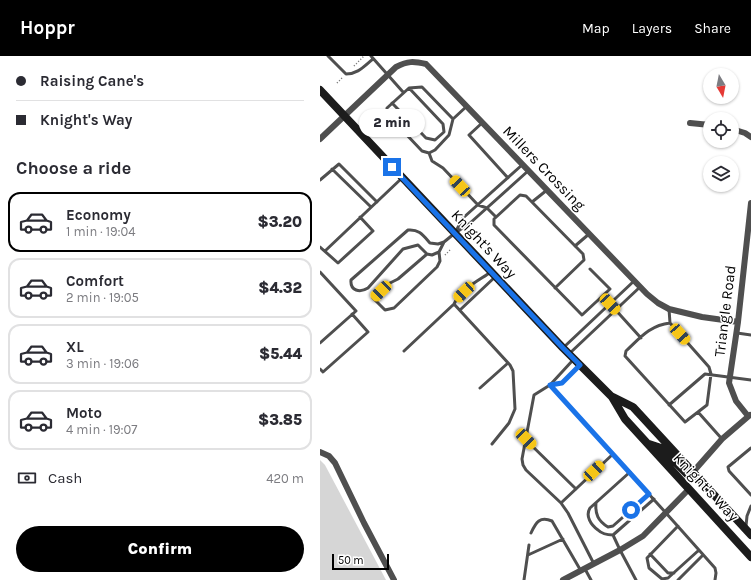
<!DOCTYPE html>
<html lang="en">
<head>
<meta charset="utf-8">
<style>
  :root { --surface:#fff; --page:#f7f7f7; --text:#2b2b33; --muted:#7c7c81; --line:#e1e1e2; --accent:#000 }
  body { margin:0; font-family:Karla,sans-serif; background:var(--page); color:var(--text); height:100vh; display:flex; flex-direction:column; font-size:15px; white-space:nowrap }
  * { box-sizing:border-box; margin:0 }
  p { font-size:13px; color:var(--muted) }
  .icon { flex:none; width:22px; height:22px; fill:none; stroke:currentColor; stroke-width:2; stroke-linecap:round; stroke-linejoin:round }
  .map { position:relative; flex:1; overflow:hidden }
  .panel { display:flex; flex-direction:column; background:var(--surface); width:320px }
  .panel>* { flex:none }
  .hud { display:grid; align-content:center; height:88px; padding:0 16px; background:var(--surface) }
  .needle { width:26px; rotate:170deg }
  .fabs { position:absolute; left:383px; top:12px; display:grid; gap:8px }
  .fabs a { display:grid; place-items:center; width:36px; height:36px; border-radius:50%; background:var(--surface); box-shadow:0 1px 3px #0004; font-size:20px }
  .scale { position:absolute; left:12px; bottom:10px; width:57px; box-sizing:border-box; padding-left:4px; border:2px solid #000; border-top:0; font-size:11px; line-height:14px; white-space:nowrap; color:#000; -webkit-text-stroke:3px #fff; paint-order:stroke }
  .end { position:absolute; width:18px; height:18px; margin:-9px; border:5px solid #1a73e8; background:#fff; box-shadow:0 0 0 2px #fff }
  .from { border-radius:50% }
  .bubble { position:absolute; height:28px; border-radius:14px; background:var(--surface); box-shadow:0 1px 3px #0004; font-size:13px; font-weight:800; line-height:28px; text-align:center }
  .car { position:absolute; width:12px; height:24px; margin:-12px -6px; border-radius:5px; box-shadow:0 0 3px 1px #0007; background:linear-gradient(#f5c518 24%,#345 0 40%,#f5c518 0 76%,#345 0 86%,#f5c518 0) }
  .hud b { display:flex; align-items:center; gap:14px; height:38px; font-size:15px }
  .hud b+b { border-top:1px solid var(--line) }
  .hud i { width:10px; height:10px; background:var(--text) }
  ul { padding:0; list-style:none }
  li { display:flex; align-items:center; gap:12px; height:60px; margin:0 8px 6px; padding:0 8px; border:2px solid var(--line); border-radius:12px }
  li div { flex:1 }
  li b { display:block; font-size:15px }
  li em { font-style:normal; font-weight:800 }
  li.current { border-color:var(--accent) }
  li>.icon { width:36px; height:36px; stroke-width:1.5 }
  h2 { padding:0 16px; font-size:18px; line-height:48px }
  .pay { display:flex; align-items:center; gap:10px; height:44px; padding:0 16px; font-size:15px }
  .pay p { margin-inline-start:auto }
  .cta { display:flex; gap:8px; margin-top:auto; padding:8px 16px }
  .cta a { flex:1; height:46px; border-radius:24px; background:var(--accent); color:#fff; font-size:16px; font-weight:800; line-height:46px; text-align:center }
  header { display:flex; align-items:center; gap:24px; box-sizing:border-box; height:56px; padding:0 20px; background:var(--accent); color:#fff }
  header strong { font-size:19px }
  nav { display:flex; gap:22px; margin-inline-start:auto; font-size:14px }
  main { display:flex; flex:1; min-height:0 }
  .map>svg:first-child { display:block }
  .green { fill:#d6d6d6 }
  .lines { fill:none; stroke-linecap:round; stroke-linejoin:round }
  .path { stroke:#717171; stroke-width:1.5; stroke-dasharray:1 2; stroke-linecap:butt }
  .service { stroke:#4f4f4f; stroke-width:3 }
  .minor { stroke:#4f4f4f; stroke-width:6 }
  .secondary { stroke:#1c1c1c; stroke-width:8 }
  .route { stroke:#1a73e8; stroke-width:5 }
  .labels { text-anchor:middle; stroke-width:3; stroke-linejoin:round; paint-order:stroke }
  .street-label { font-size:15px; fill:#000; stroke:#fff }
</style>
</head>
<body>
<header>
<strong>Hoppr</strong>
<nav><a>Map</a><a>Layers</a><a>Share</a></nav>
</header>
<main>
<section class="panel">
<div class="hud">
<b><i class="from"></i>Raising Cane's</b>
<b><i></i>Knight's Way</b>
</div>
<h2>Choose a ride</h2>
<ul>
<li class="current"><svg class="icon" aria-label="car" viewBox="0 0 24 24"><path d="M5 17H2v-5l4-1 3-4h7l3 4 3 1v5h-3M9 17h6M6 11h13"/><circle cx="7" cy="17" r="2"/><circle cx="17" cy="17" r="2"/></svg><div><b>Economy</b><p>1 min · 19:04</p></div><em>$3.20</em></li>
<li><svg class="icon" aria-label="car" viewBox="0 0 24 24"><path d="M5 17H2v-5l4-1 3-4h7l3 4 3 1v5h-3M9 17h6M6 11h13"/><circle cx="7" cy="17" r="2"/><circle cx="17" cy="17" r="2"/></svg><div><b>Comfort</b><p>2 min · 19:05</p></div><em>$4.32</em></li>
<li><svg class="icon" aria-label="car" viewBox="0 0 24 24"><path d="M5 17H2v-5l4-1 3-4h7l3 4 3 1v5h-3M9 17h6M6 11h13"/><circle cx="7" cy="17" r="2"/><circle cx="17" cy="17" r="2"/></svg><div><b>XL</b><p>3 min · 19:06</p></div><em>$5.44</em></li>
<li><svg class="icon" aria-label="car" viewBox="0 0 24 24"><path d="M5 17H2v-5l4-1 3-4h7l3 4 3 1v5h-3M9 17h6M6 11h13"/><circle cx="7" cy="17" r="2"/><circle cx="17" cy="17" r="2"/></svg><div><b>Moto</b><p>4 min · 19:07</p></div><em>$3.85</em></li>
</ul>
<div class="pay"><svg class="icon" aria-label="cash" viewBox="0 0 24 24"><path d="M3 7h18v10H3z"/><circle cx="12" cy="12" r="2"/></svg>Cash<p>420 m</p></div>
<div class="cta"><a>Confirm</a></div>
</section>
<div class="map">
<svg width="431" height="524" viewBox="0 0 431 524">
  <rect width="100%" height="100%" fill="#fff"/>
  <path class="green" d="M 0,404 L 5,409 L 66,524 L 0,524 Z"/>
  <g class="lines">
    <path class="path" d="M 34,10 L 44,0
      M 17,27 L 23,21
      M 125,199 L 131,193"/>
    <path class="service" d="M 8,0 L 26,18 C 38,18 44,10 53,3
      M 51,0 L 83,36
      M 72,47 L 106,82 L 115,84 L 124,76 L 123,68 L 89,32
      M 133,63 L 102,31 L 89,32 L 67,52 L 67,58 L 102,95 L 109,97 L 115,94 L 129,79 L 133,63 L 147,50
      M 162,67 L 149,79 L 188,122
      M 109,97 L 112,105 L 123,112 L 158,149 L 167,152 L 176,161
      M 12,113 L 51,151
      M 0,124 L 19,108 L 57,146
      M 212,146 L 227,134
      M 136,175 L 143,162 L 202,109
      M 124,186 L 118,188 L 110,187 C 103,179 99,173 88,174 L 31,224 C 30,235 40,237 48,232 L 83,193 L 98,189 L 107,198 L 112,199 L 119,196 L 124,186 L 135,177 L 149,168 L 208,115
      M 255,190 L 269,178
      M 0,191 L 18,207 L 53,175 L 40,161
      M 5,195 L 82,122
      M 107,198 L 78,223 L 68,228 L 53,242 L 65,254 L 74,252 L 117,211 L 120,205 L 119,196
      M 0,216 L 36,255 L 0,287
      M 235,232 L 264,204 L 263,198 L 206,140 L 200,139 L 174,163 L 174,169 L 262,259 L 290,233 L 270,213
      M 283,240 L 321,282
      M 134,248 L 190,309 L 193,315 L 195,353 L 189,367 L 172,388
      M 349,253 L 350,267
      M 140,254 L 175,221
      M 350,267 L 389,311 L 391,318 L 387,349 L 365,366 L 305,300 L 306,295 C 319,283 330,269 350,267 Z
      M 417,277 L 431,279
      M 244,291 L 314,225
      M 84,295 L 134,248 C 141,233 158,225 171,216
      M 250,297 L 320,231
      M 253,304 L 230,329 L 242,327 L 260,309
      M 0,313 L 3,316 L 48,276 L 32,258
      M 160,332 L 188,307
      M 349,349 L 385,318 L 431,324
      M 378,356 L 402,383
      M 205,383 L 256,433
      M 431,392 L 408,411 L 409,415 L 431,439
      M 310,416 L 270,452 C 265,460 271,469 278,474 C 282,478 288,479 293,479 L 300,494 L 316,524
      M 241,447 L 293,398
      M 276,447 C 275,458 278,465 288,471 L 293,470 L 329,438
      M 358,470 L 327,502 L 329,512 L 342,523 L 348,522 L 379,494
      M 426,470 L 427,460 L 431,450
      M 211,477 C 216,466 220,460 232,465 L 261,515
      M 293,479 L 334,443
      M 330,498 L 348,517 L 354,517
      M 208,499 L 243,483
      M 274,508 L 248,457 L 241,447 L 206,414 L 203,409 L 202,403 L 214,339 L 230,329 L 346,457 L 395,512 L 396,517 L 395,524
      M 265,513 L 271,524
      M 204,524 L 209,489
      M 358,524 L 383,499"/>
    <path class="minor" d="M 370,67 L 390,69
      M 412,73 L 425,77 L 431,81
      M 0,83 L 76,11 C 88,5 93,5 106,8 L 327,238 L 338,247 L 349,253 L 382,261 L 418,266
      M 428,360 L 416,345 L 409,327 L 418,266 L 431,147
      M 0,396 L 9,400 L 15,407 L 44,467 L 74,524
      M 373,416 L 402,383 L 430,359
      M 243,524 L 300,494 L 323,480 L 369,433"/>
    <path class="secondary" d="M 0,34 L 243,292 L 292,341 L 305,363 L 431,501
      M 293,341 L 313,351 L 431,479
      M 329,388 L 341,392 L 367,418 L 371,419 L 373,416"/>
  </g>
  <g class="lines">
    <path class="route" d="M 72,111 L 243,292 L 260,309 L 242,327 L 230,329 L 329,438 L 311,454"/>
  </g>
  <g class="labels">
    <g class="street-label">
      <text transform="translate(224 112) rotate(46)" y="5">Millers Crossing</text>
      <text transform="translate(164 188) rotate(47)" y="5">Knight's Way</text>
      <text transform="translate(405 255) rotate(-83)" y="5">Triangle Road</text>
      <text transform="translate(386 431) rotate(47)" y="5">Knight's Way</text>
    </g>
  </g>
</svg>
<div class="fabs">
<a><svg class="needle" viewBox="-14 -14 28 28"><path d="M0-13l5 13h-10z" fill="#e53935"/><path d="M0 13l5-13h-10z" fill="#7c7c81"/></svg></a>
<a><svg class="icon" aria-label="locate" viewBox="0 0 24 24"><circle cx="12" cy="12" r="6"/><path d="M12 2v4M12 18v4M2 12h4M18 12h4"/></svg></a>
<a><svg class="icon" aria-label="layers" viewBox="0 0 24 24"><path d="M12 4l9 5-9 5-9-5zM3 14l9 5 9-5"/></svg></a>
</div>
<div class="scale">50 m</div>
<i class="end from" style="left:311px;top:454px"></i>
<i class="end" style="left:72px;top:111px"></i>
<div class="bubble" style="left:39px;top:53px;width:66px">2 min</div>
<i class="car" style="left:140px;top:130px;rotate:317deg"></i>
<i class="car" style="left:61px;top:235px;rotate:226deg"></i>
<i class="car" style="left:144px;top:236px;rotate:227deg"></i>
<i class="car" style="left:290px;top:248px;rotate:137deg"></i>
<i class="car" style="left:360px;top:278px;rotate:138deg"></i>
<i class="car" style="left:206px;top:383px;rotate:135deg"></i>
<i class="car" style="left:274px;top:415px;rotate:47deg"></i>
</div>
</main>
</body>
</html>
